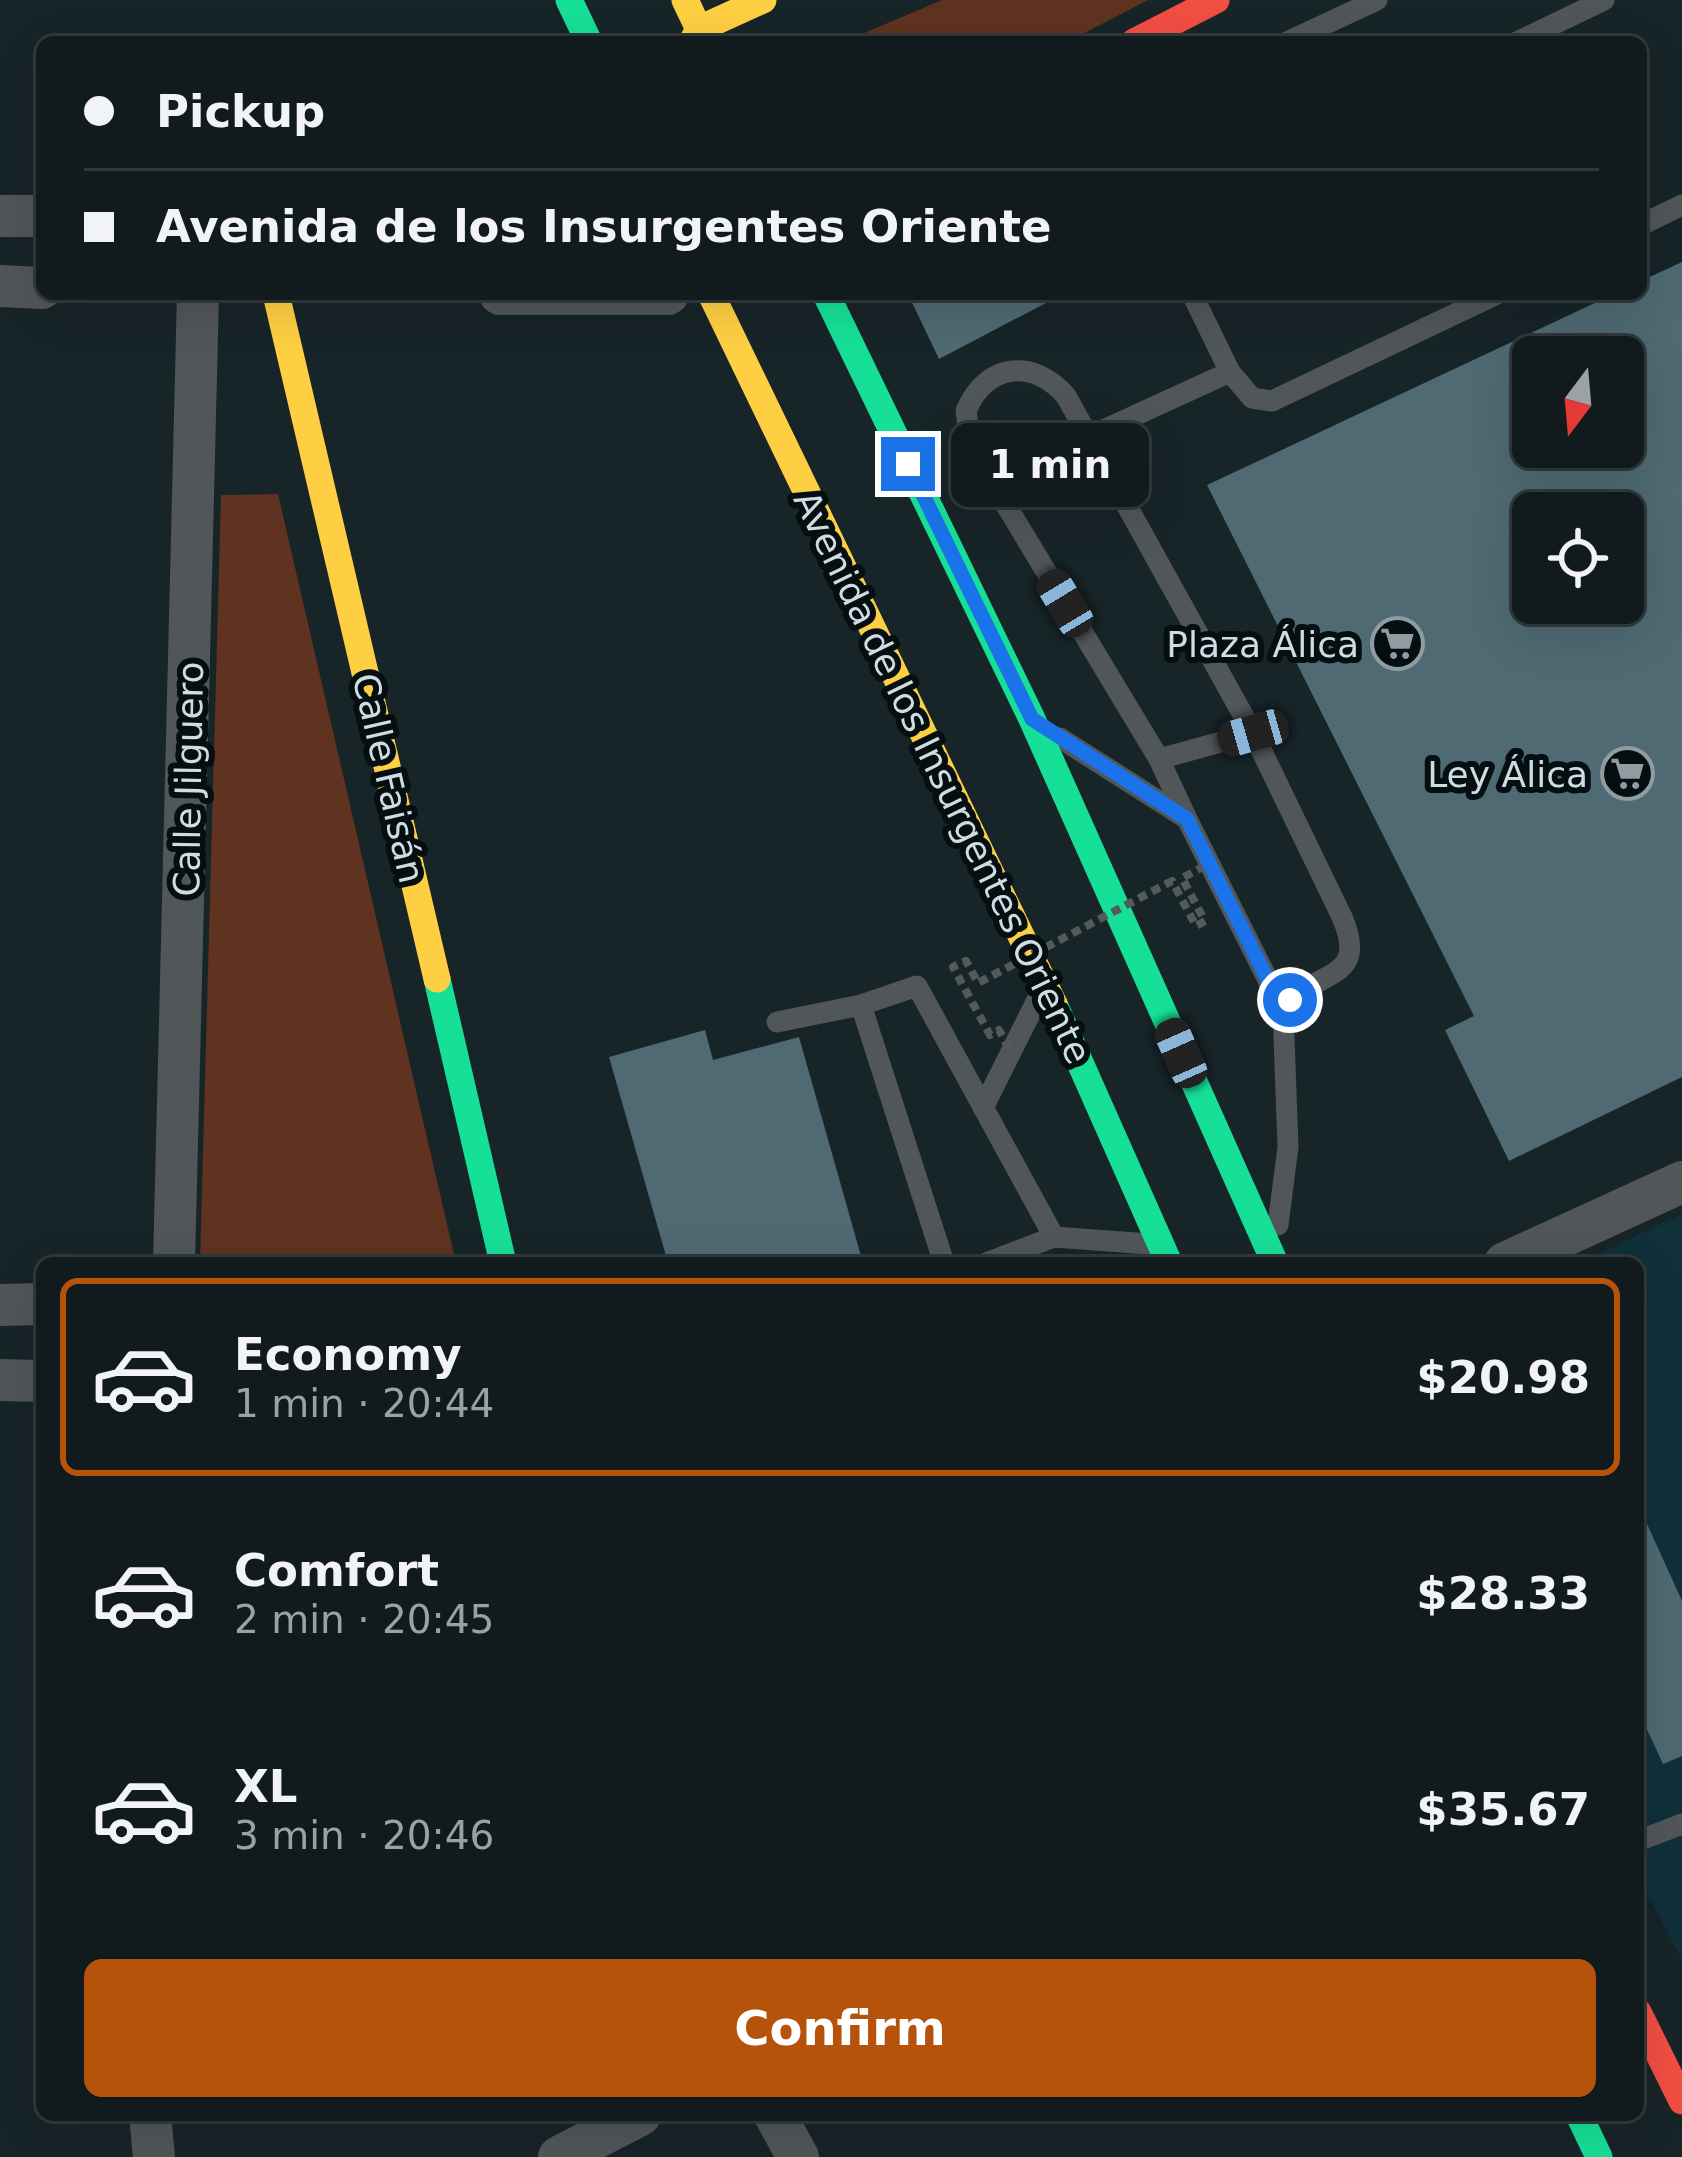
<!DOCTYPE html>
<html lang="en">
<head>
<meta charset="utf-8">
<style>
  :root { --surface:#111b1e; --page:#1a2427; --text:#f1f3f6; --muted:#9ca1a4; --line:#30393c; --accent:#b45309 }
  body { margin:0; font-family:"DejaVu Sans",sans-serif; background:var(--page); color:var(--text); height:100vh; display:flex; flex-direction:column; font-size:45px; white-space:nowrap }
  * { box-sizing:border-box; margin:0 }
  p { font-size:39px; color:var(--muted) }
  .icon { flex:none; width:66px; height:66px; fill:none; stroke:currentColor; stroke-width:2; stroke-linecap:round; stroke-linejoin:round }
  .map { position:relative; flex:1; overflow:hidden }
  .drawer { position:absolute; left:36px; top:1257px; width:1608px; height:864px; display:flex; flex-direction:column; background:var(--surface); border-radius:18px; box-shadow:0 12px 48px #0002,0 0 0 3px var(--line) }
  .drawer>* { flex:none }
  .hud { position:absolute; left:36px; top:36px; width:1611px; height:264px; border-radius:18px; box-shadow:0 12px 48px #0002,0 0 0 3px var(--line); display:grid; align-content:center; height:264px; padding:0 48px; background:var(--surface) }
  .needle { width:78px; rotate:196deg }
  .controls { position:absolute; left:1512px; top:336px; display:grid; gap:24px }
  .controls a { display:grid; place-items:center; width:132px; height:132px; border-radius:18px; background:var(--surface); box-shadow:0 12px 48px #0002,0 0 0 3px var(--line); font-size:60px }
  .end { position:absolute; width:54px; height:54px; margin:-27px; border:15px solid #1a73e8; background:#fff; box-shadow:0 0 0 6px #fff }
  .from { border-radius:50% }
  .bubble { position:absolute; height:84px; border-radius:18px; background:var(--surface); box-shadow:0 12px 48px #0002,0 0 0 3px var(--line); font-size:39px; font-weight:700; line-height:84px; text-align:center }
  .car { position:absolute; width:36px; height:72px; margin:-36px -18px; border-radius:15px; box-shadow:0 0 9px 3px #0007; background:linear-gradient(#222 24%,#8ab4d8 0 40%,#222 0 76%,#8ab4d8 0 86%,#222 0) }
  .hud b { display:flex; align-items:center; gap:42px; height:114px; font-size:45px }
  .hud b+b { border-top:3px solid var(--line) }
  .hud i { width:30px; height:30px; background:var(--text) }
  ul { padding:21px 0 0; list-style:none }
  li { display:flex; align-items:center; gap:36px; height:198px; margin:0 24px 18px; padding:0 24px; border:6px solid transparent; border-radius:18px }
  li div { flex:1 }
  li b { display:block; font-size:45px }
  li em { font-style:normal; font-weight:700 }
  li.on { border-color:var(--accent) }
  li>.icon { width:108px; height:108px; stroke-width:1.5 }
  .action { display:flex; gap:24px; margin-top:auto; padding:24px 48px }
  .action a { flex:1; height:138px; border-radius:18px; background:var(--accent); color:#fff; font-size:48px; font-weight:700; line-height:138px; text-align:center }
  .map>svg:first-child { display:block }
  .built { fill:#10303a }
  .green { fill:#603321 }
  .building { fill:#4f6a73; fill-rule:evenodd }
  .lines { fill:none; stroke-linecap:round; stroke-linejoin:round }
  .lane { stroke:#515658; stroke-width:21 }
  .street { stroke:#515658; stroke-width:42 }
  .fast { stroke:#16e098; stroke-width:27 }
  .slow { stroke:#ffcf43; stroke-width:27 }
  .jam { stroke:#f24e42; stroke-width:27 }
  .path-bridge { stroke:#525a5c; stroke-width:8; stroke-dasharray:9 6; stroke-linecap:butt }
  .route { stroke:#1a73e8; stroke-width:15 }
  .labels { text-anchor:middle; stroke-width:12; stroke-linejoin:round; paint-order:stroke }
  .poi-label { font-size:36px; fill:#cfdde2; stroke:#050f12; text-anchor:end }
  .street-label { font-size:36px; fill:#cfdde2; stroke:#050f12 }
</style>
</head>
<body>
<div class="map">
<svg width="1682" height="2157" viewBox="0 0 1682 2157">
  <rect width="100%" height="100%" fill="#172428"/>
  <path class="built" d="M 1682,1214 L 1682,1960 L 1638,1877 L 1638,1263 L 1579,1263 Z"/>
  <path class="green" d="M 942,0 L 1148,0 L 1067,42 L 843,42 Z
    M 277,494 L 278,494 L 456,1263 L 200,1263 L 221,495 Z"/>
  <path class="building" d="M 1682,262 L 1682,1077 L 1509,1161 L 1445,1030 L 1474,1016 L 1207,485 L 1614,294 L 1641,294 L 1641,281 ZM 1533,357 L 1623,357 L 1623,447 L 1533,447 ZM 1533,513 L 1623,513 L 1623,603 L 1533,603 Z
    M 908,294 L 1063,294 L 939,359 Z
    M 705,1030 L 713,1060 L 799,1037 L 863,1263 L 668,1263 L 609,1057 Z
    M 1638,1504 L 1682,1601 L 1682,1756 L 1663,1764 L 1638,1710 Z"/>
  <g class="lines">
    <path class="lane" d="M 1287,42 L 1377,0
      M 1517,42 L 1604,0
      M 1641,225 L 1682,205
      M 1192,294 L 1230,372 L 1252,398 L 1272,401 L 1497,294
      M 1088,437 L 1230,372
      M 1060,738 L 1187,819 L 1283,1010 L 1288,1147 L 1278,1225
      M 1159,759 L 1253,733
      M 1187,819 L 1159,759 L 971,447 L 966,411 C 985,364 1033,357 1066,396 L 1253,733 L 1342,917 C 1371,984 1312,968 1283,1010
      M 777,1022 L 861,1005
      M 983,1108 L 1039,996
      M 1054,1237 L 1149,1244
      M 944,1263 L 861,1005 L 917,986 L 1054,1237 L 986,1263
      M 1638,1841 L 1682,1824"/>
    <path class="street" d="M 0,216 L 42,216
      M 0,286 L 42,288
      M 500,294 L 668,294
      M 174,1263 L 198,294
      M 1505,1263 L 1682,1182
      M 0,1305 L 42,1304
      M 0,1380 L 42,1381
      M 150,2115 L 154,2157
      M 775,2115 L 798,2157
      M 559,2157 L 640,2115"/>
    <path class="fast" d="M 569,0 L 589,42
      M 826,294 L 1032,719 L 1275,1263
      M 437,979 L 503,1263
      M 1054,1004 L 1169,1263
      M 1579,2115 L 1599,2157"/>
    <path class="slow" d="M 685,0 L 705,42
      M 692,42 L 699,29 L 763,0
      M 276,294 L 437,979
      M 711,294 L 1054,1004"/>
    <path class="jam" d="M 1134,42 L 1216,0
      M 1638,2012 L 1682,2101"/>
    <path class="path-bridge" d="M 1009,1049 L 999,1030 L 990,1035 L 953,967 L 966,961 L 978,983 L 1172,881 L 1196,926 L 1205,921 L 1182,878 L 1212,862"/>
  </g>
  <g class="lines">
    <path class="route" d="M 908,464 L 1032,719 L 1187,819 L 1283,1010 L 1290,1000"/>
  </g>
  <defs>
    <symbol id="supermarket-ring" viewBox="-11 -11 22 22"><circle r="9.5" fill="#050f12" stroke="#8f9ca1" stroke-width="1.5"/><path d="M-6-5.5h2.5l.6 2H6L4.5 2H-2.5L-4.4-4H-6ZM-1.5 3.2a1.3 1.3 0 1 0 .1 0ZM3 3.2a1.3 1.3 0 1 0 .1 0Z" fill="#8f9ca1"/></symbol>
  </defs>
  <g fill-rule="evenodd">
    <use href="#supermarket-ring" x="1368" y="614" width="59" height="59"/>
    <use href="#supermarket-ring" x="1598" y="744" width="59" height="59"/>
  </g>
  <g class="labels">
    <g class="poi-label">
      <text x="1359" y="657">Plaza Álica</text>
      <text x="1588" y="787">Ley Álica</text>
    </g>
    <g class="street-label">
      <text transform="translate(943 777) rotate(64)" y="13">Avenida de los Insurgentes Oriente</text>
      <text transform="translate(389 778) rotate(77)" y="13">Calle Faisán</text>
      <text transform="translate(188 779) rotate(-89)" y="13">Calle Jilguero</text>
    </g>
  </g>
</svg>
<div class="controls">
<a><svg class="needle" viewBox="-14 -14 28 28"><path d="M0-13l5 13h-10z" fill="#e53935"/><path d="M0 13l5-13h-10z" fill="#9ca1a4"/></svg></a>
<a><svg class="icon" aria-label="locate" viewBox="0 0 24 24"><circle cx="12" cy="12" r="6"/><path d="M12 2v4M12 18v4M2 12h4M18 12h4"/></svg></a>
</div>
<i class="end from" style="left:1290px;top:1000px"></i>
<i class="end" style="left:908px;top:464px"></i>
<div class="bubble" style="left:951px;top:423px;width:198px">1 min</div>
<i class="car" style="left:1065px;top:603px;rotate:329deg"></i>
<i class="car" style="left:1253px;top:733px;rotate:254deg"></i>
<i class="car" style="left:1181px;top:1053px;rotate:336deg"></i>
<div class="hud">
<b><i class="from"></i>Pickup</b>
<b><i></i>Avenida de los Insurgentes Oriente</b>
</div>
<section class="drawer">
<ul>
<li class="on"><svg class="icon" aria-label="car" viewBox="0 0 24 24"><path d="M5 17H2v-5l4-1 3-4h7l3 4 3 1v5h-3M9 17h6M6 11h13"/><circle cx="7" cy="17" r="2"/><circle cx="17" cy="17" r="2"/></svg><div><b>Economy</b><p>1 min · 20:44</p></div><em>$20.98</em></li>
<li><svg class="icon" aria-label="car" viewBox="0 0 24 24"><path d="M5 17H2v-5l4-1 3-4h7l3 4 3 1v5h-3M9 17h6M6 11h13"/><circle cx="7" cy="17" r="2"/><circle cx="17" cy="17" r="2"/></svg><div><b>Comfort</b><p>2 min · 20:45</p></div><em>$28.33</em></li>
<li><svg class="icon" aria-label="car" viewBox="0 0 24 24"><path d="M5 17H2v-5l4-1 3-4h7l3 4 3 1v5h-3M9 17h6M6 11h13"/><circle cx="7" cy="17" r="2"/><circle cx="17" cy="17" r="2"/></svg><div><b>XL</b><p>3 min · 20:46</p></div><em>$35.67</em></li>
</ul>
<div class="action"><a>Confirm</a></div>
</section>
</div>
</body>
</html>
